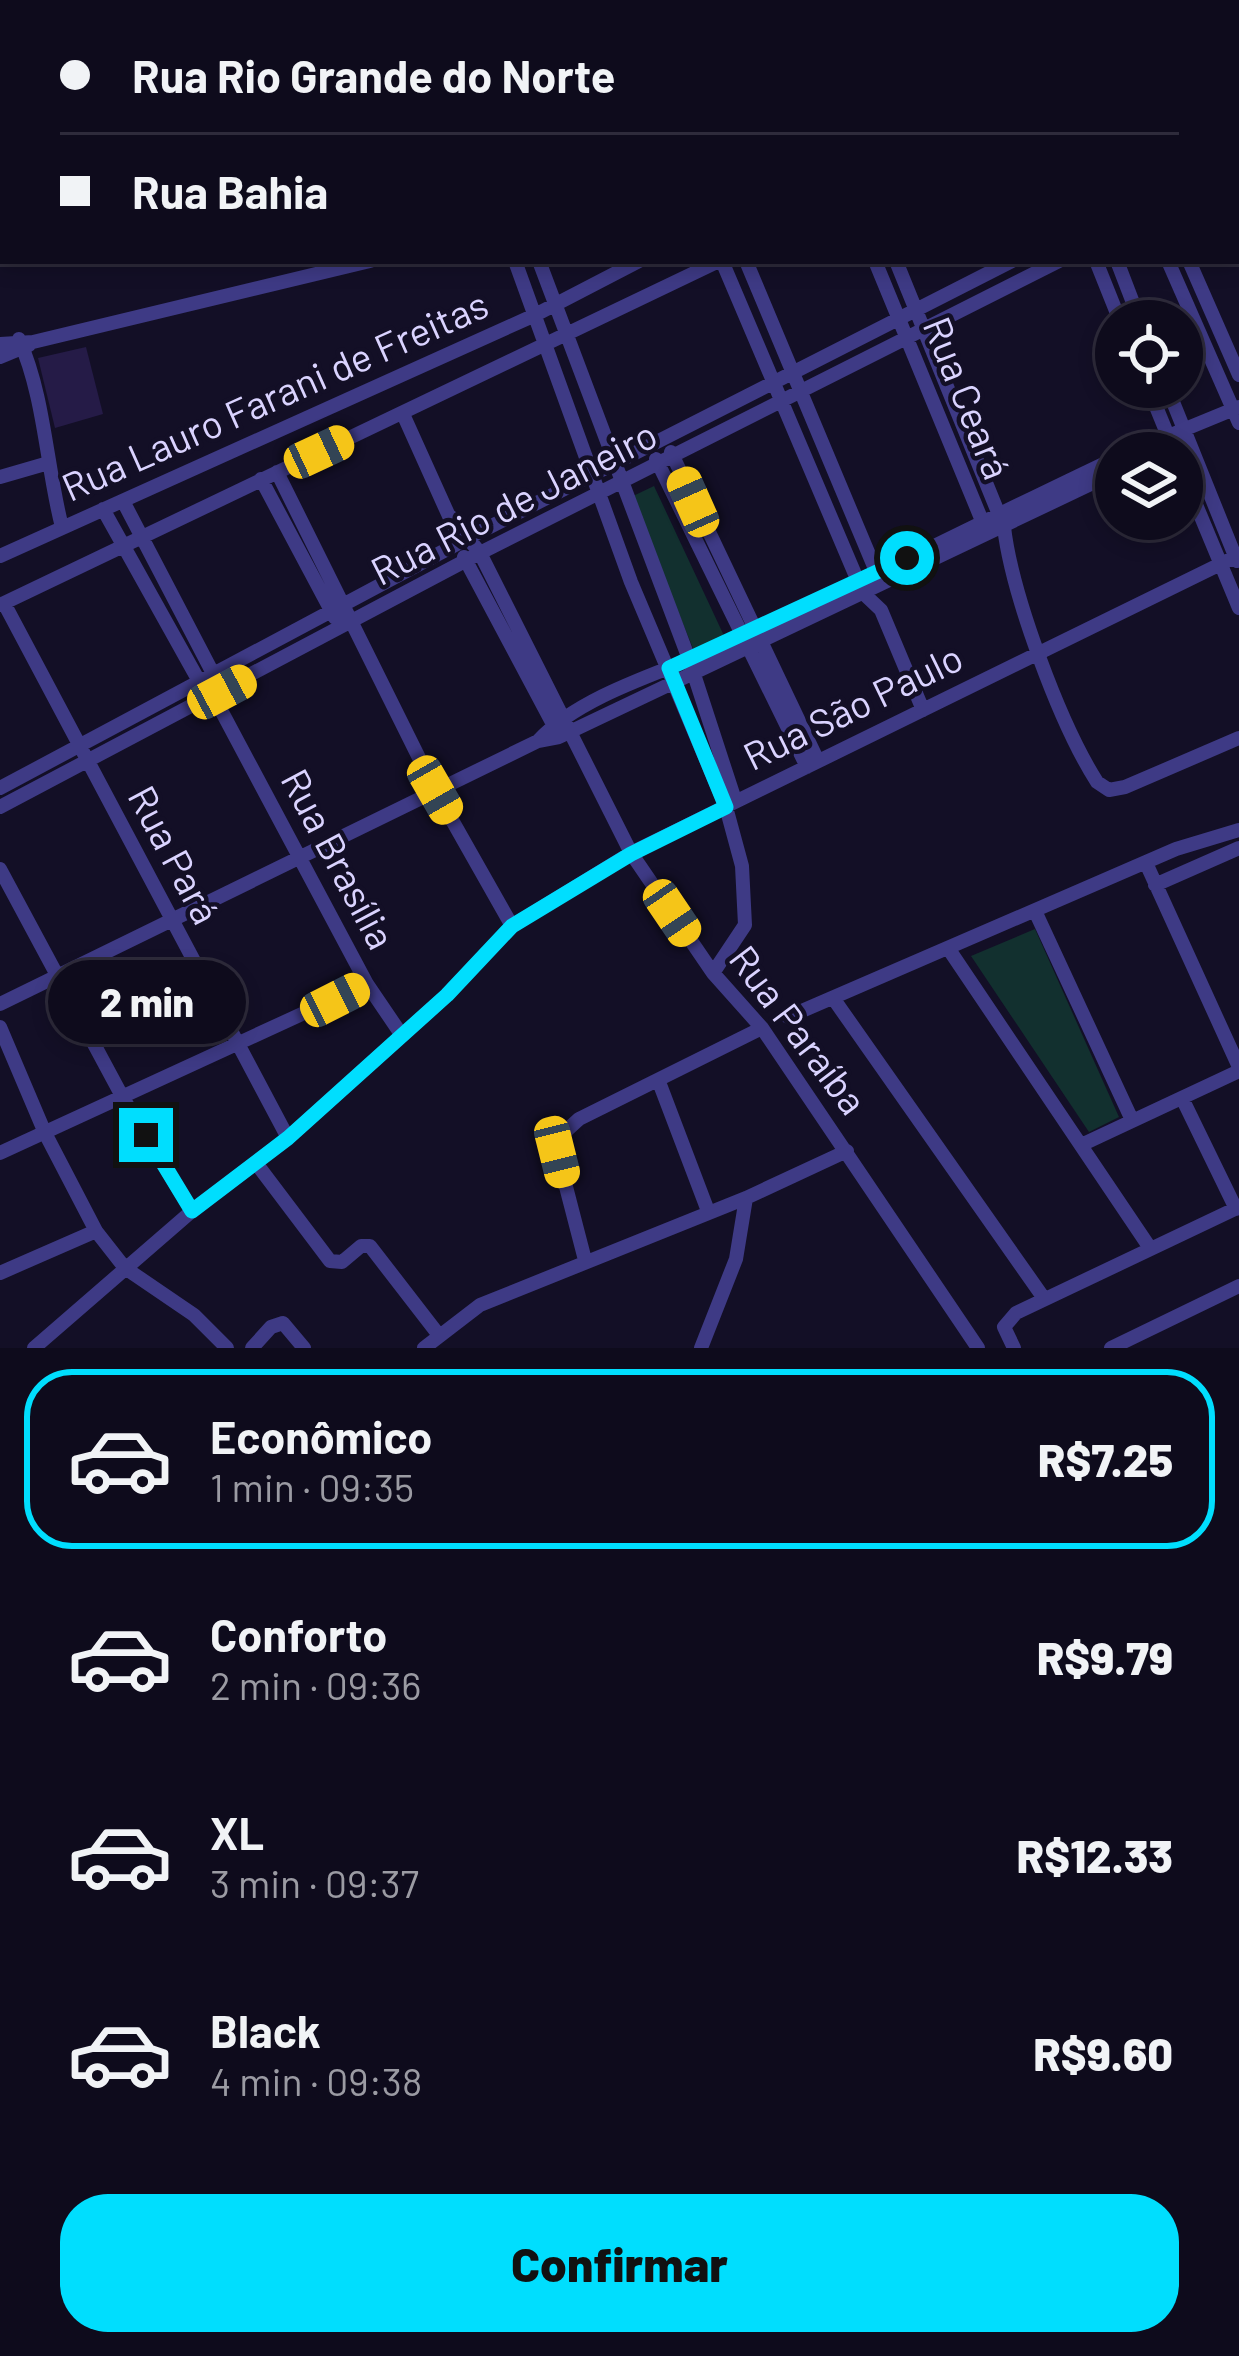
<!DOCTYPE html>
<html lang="pt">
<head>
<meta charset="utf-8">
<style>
  :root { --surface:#0e0b1c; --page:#171425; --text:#f1f3f6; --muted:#9b9ba3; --line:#2e2b3b; --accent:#00defe }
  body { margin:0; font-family:Barlow,sans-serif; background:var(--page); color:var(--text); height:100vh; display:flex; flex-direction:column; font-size:45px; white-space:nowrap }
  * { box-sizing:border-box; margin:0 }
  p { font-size:39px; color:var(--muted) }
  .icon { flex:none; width:66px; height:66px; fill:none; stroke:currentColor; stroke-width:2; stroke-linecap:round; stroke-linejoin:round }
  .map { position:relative; height:1348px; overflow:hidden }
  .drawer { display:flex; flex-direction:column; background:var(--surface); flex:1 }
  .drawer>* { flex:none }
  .top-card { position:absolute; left:0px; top:0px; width:1239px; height:264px; box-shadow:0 6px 18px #0003,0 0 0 3px var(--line); display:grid; align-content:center; height:264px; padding:0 60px; background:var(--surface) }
  .buttons { position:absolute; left:1095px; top:300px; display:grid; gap:24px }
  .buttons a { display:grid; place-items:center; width:108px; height:108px; border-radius:50%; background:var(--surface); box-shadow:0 6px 18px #0003,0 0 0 3px var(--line); font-size:60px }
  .end { position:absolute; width:54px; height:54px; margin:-27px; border:15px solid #00defe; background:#111; box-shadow:0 0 0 6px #111 }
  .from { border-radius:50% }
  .bubble { position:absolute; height:84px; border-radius:42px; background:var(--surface); box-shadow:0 6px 18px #0003,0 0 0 3px var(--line); font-size:39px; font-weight:800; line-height:84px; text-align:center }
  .car { position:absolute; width:36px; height:72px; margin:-36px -18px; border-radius:15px; box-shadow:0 0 9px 3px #0007; background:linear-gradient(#f5c518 24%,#345 0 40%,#f5c518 0 76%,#345 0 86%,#f5c518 0) }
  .top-card b { display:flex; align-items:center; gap:42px; height:114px; font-size:45px }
  .top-card b+b { border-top:3px solid var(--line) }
  .top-card i { width:30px; height:30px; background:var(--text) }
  ul { padding:21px 0 0; list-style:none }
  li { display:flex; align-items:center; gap:36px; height:180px; margin:0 24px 18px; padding:0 36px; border:6px solid transparent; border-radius:48px }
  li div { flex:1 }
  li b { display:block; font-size:45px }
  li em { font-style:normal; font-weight:800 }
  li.current { border-color:var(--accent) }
  li>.icon { width:108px; height:108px; stroke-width:1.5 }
  .action { display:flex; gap:24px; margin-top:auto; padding:24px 60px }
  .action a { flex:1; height:138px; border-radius:48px; background:var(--accent); color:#111; font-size:48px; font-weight:800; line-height:138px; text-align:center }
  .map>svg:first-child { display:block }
  .green { fill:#12302f }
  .building { fill:#251b47 }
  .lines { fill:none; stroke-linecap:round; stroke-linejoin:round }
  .minor { stroke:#3e3a85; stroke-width:14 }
  .major { stroke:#c65aff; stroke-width:16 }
  .route { stroke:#00defe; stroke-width:15 }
  .labels { text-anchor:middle; stroke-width:9; stroke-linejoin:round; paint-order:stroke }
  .street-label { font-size:39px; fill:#dad3ff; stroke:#130f26 }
</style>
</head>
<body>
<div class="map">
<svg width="1239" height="1348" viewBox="0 0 1239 1348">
  <rect width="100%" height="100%" fill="#130f26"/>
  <path class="green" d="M 654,486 L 726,640 L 695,653 L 631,497 Z
    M 1035,929 L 1119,1117 L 1089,1132 L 971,956 Z"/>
  <path class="building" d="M 86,347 L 103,414 L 55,428 L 38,358 Z"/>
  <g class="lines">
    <path class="minor" d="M 97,0 L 98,3
      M 539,0 L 539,3
      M 1091,3 L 1097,0
      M 1236,9 L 1239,15
      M 1236,142 L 1239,140
      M 1236,163 L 1239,162
      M 0,170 L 3,183
      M 515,261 L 631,582 L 726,807 L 742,866 L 745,925 L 713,973
      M 539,261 L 689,659 L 735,800
      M 722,261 L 863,593 L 881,610 L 923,710
      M 746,261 L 878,576
      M 875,261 L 985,528
      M 896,261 L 1004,527 C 1012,595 1060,724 1097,782 L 1109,790 L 1125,787 L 1239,738
      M 1096,261 L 1120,321
      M 1117,261 L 1140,321
      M 1168,261 L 1239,423
      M 1189,261 L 1239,375
      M 19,339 C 45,398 46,465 62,527
      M 0,344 L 33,342 L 370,261
      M 0,357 L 29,345
      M 1148,387 L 1175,453
      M 1167,387 L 1237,561
      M 403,414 L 453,525
      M 671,452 L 818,761
      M 1127,453 L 1239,407
      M 656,459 L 807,767
      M 1182,471 L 1239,608
      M 277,472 L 435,790 L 512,926
      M 0,477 L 45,464
      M 261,479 L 335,618
      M 123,501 L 218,683
      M 103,509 L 209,699 L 222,712 L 367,984 L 401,1034
      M 451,517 L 480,553 L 631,853 L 713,973 L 762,1028 L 978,1348
      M 0,556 L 535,315 L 639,261
      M 464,557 L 555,728
      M 4,603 L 288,1138
      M 0,605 L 719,261
      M 538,741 C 584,691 681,667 743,638 C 868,580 991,517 1116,458
      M 0,788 L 470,537 L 1012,261
      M 0,807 L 480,553 L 1059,261
      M 1146,863 L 1239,1067
      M 0,869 L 123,1098 L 192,1211
      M 1155,885 L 1239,848
      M 1035,911 L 1132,1120
      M 948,948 L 1150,1248
      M 833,998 L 1043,1297
      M 0,1004 L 538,741 L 559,737 L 1116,472
      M 788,1017 L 1176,849 L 1239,830
      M 0,1027 L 45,1133 L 96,1231 L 125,1268 L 194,1315 L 227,1348
      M 659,1082 L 708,1211
      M 1182,1098 L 1236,1209
      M 1081,1145 L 1239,1071
      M 0,1153 L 367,984
      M 256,1163 L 330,1261 L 342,1262 L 361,1246 L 370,1246 L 438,1334
      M 585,1260 L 557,1152 L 556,1140 L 579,1119 L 762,1028
      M 0,1273 L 96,1231
      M 34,1348 L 192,1211 L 288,1138 L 447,995 L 512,926 L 631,853 L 1239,555
      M 252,1348 L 271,1327 L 283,1323 L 304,1348
      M 424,1348 L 480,1305 L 746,1198 L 847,1151
      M 701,1348 L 736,1259 L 746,1198
      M 1014,1348 L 1004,1327 L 1016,1313 L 1239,1207
      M 1111,1348 L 1239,1286"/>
    <path class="major" d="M 716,3 L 726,0
      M 867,3 L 874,0
      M 0,194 L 3,193
      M 0,225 L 3,224"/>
  </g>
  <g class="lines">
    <path class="route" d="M 146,1135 L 192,1211 L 288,1138 L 447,995 L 512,926 L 631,854 L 726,807 L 669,668 L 907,558"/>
  </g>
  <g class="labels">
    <g class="street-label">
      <text transform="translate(275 396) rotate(-24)" y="14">Rua Lauro Farani de Freitas</text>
      <text transform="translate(967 398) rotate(68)" y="14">Rua Ceará</text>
      <text transform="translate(514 503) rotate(-27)" y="14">Rua Rio de Janeiro</text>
      <text transform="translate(853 707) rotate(-26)" y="14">Rua São Paulo</text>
      <text transform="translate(174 855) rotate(62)" y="14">Rua Pará</text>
      <text transform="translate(338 859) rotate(62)" y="14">Rua Brasília</text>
      <text transform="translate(798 1030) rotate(53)" y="14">Rua Paraíba</text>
    </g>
  </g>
</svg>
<div class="buttons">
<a><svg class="icon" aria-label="locate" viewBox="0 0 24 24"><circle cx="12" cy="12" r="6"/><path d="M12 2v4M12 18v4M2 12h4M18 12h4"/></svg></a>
<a><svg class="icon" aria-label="layers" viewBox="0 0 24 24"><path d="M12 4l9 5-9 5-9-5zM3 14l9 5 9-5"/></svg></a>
</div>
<i class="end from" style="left:907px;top:558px"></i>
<i class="end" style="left:146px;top:1135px"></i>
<div class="bubble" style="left:48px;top:960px;width:198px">2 min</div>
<i class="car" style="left:319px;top:452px;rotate:65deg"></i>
<i class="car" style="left:693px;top:502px;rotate:336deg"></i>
<i class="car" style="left:222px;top:692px;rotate:62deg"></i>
<i class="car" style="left:435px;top:790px;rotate:150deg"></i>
<i class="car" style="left:672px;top:913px;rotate:146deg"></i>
<i class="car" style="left:335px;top:1000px;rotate:63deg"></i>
<i class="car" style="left:557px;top:1152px;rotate:166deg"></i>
<div class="top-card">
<b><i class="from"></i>Rua Rio Grande do Norte</b>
<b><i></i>Rua Bahia</b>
</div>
</div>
<section class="drawer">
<ul>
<li class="current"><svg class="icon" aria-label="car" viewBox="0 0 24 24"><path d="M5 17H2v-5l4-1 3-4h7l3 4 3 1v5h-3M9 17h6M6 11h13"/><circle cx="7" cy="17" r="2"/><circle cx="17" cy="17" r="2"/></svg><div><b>Econômico</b><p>1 min · 09:35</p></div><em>R$7.25</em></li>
<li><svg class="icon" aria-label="car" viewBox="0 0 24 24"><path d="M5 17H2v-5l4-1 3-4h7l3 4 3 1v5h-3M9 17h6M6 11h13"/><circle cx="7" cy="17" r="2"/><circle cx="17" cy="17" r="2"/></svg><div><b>Conforto</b><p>2 min · 09:36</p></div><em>R$9.79</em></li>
<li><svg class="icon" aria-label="car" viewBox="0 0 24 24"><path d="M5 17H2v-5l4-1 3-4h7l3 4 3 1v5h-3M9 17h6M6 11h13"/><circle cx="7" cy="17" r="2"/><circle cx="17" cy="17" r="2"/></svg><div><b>XL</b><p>3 min · 09:37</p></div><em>R$12.33</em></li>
<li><svg class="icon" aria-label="car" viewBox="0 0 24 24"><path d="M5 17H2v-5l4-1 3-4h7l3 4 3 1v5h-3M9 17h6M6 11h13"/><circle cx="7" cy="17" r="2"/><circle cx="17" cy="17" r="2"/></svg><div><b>Black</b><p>4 min · 09:38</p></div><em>R$9.60</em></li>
</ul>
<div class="action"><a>Confirmar</a></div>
</section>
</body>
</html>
